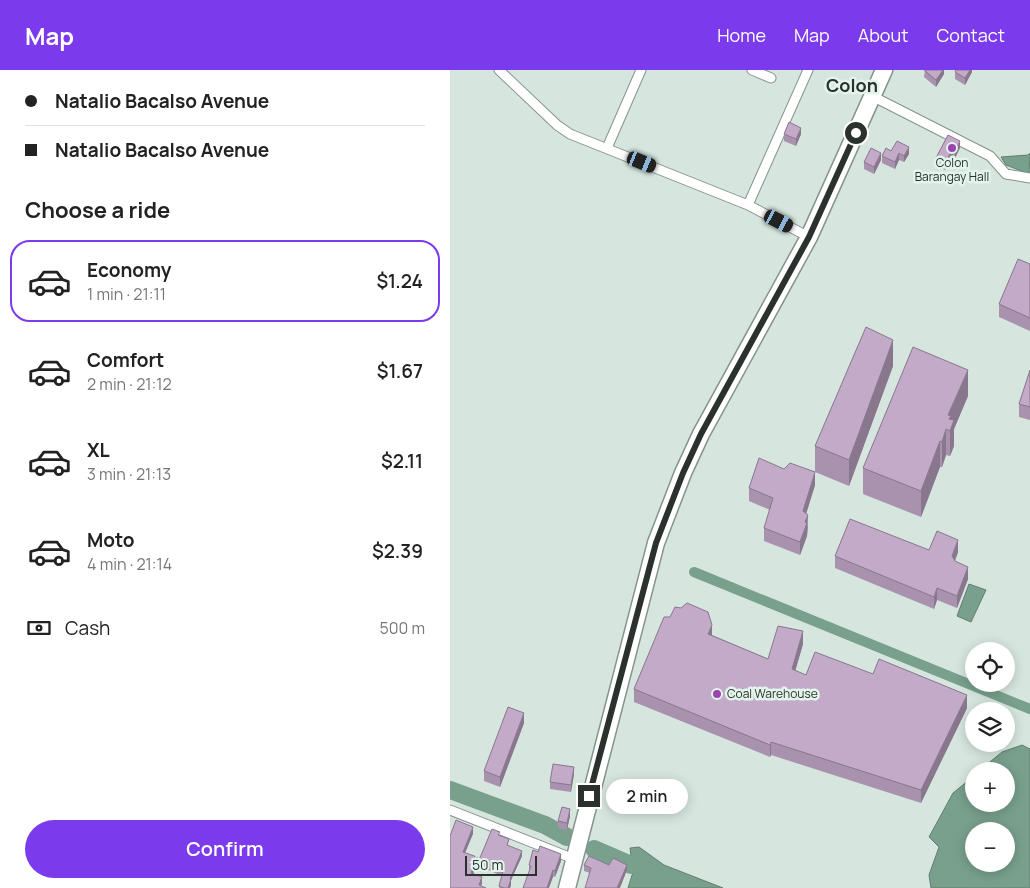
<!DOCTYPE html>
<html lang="en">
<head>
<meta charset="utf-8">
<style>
  :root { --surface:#fff; --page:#f2f2f2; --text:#222; --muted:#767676; --line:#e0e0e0; --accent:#7c3aed }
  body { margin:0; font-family:Manrope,sans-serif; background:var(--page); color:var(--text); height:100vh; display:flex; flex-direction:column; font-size:19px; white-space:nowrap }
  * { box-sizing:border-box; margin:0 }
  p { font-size:16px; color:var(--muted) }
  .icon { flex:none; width:28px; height:28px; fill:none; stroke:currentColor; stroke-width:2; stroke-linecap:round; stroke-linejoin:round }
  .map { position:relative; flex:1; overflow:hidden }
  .panel { display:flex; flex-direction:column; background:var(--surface); width:450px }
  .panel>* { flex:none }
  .guide { display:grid; align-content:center; height:110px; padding:0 25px; background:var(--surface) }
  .fabs { position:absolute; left:515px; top:572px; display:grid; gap:10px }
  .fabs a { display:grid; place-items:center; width:50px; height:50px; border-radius:50%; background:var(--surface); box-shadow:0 2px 12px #0003; font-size:25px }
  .scale { position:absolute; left:15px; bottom:12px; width:72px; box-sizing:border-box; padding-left:5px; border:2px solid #2b322e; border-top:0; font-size:14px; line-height:18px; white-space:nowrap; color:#2b322e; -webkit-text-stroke:4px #e3f4eb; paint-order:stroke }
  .end { position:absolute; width:22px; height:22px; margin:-11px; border:6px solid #2b322e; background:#fff; box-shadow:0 0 0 2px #fff }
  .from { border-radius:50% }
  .bubble { position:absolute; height:35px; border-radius:18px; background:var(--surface); box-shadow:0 2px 12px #0003; font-size:16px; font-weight:600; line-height:35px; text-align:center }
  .car { position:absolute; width:15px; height:30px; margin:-15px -8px; border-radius:6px; box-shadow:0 0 4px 1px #0007; background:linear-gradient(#222 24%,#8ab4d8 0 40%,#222 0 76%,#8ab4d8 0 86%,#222 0) }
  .guide b { display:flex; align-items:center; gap:18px; height:48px; font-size:19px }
  .guide b+b { border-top:1px solid var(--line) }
  .guide i { width:12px; height:12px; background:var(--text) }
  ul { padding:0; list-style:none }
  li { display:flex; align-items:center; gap:15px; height:82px; margin:0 10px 8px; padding:0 15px; border:2px solid transparent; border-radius:20px }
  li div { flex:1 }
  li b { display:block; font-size:19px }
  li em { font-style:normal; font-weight:600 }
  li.selected { border-color:var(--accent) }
  li>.icon { width:45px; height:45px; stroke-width:1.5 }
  h2 { padding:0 25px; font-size:22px; line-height:60px }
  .pay { display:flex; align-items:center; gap:12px; height:55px; padding:0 25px; font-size:19px }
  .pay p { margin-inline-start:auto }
  .action { display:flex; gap:10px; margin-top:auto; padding:10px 25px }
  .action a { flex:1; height:58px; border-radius:30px; background:var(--accent); color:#fff; font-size:20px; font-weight:600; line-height:58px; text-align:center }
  header { display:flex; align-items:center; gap:30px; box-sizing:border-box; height:70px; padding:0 25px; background:var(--accent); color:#fff }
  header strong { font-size:24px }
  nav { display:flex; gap:28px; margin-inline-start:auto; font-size:18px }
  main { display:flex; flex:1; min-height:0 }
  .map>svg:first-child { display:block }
  .water { fill:#78a08c; stroke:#617f70; fill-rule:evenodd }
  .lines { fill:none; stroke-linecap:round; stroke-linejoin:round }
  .canal { stroke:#78a08c; stroke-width:10 }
  .river { stroke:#78a08c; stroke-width:18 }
  .street-casing { stroke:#84938b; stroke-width:11 }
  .highway-casing { stroke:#84938b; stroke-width:19 }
  .street { stroke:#fff; stroke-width:9 }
  .highway { stroke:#fff; stroke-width:16 }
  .wall { fill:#a892ad }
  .shaded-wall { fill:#88778d }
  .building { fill:#c3aac9; stroke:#88778d }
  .route { stroke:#2b322e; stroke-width:6 }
  .poi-dot { fill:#9b43af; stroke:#e3f4eb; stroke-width:2 }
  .labels { text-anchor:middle; stroke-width:5; stroke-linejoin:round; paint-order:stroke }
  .poi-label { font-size:12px; fill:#2b322e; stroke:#e3f4eb }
  .district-label { font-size:18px; font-weight:bold; fill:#2b322e; stroke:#e3f4eb }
</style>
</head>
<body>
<header>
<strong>Map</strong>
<nav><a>Home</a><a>Map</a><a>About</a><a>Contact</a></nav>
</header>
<main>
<section class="panel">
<div class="guide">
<b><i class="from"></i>Natalio Bacalso Avenue</b>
<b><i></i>Natalio Bacalso Avenue</b>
</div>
<h2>Choose a ride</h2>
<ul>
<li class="selected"><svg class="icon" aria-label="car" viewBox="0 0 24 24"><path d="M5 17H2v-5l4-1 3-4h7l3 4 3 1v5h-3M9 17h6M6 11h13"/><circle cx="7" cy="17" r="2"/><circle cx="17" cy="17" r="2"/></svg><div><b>Economy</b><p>1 min · 21:11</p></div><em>$1.24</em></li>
<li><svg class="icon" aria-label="car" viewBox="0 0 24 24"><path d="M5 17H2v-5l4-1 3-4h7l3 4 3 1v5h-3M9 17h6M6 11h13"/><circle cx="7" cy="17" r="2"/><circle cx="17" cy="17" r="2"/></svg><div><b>Comfort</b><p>2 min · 21:12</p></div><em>$1.67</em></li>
<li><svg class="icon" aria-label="car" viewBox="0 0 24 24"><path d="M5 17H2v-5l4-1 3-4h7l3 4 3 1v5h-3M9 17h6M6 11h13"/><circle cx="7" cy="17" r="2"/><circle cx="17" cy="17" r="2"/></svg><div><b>XL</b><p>3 min · 21:13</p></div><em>$2.11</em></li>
<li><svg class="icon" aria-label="car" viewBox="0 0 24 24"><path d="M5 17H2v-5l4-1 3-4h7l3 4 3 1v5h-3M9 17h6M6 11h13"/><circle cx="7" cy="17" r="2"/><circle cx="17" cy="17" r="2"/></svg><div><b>Moto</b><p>4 min · 21:14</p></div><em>$2.39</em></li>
</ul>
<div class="pay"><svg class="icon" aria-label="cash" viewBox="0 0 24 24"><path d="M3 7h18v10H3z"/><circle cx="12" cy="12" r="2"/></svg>Cash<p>500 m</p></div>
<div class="action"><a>Confirm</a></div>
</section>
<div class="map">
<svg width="580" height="818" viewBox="0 0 580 818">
  <rect width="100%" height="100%" fill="#d6e6de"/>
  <path class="water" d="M 580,83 L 579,104 L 556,95 L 551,87 L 578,85 Z
    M 519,514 L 536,520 L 521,552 L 507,546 Z
    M 572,675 L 580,679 L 580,818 L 481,818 L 479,805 L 489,777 L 479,767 L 503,723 L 524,706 L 524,734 L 556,734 L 556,701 L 529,701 L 552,682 ZM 524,761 L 556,761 L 556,794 L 524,794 Z
    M 189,777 L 214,795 L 273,818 L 178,818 L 183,802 L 180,778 Z"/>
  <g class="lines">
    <path class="canal" d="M 244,502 L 580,639"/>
    <path class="river" d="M 0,720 L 95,755 L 117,767
      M 144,779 L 181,795"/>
    <defs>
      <path id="street" d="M 49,0 L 107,55 L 120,64 L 298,135 L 359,167
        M 302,0 L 321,8
        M 422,26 L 540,86 L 556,104 L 580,108
        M 157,78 L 191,0
        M 298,135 L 358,0
        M 0,740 L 124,789"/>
      <path id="highway" d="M 117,818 L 206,473 L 233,403 L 251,364 L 359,167 L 434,0"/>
    </defs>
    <use href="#street" class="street-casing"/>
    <use href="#highway" class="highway-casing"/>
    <use href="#street" class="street"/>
    <use href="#highway" class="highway"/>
  </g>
  <path class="wall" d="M 475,0 L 494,0 L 494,4 L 486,17 L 474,7 Z
    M 522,0 L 522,2 L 515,15 L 505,9 L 505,2 Z
    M 334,64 L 351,64 L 346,76 L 334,71 Z
    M 498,65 L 510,78 L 505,88 L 503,86 L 495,100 L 486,95 L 486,88 Z
    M 441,81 L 459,84 L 454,92 L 449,90 L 445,99 L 432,93 L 432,86 Z
    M 431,90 L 424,104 L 414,99 L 414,92 Z
    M 580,194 L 580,261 L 549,247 L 549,234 Z
    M 443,296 L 399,416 L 365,402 L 365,376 Z
    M 580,300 L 580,350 L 569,347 L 569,334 Z
    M 518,326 L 504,359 L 504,376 L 500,386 L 496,385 L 492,397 L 490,397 L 471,447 L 413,424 L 413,398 Z
    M 365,415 L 356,444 L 358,458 L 357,466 L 350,485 L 314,471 L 314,458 L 320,440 L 299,431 L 299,418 Z
    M 479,480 L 508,482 L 505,491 L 518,509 L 507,538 L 487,530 L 484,539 L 385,498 L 385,486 Z
    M 262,565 L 318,589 L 353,574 L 345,601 L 356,605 L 423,604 L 517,638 L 471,733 L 321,685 L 320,687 L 184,632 L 184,619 Z
    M 74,653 L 50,717 L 34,711 L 34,701 Z
    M 124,704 L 121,722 L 100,719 L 100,712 Z
    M 120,746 L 117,760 L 108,758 L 108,751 Z
    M 50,766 L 58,775 L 72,786 L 61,810 L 61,815 L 60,818 L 49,818 L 52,806 L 29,796 L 29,790 Z
    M 111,791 L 105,807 L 79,801 L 79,795 Z
    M 134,795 L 159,795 L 177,800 L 140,803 L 134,801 Z"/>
  <path class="shaded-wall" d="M 493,0 L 494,0 L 494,4 L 486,17 L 486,10 Z
    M 520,0 L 522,0 L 522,2 L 515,15 L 515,8 Z
    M 351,58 L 351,64 L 346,76 L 346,69 Z
    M 510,71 L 510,78 L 505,88 L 505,81 Z
    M 459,77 L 459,84 L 454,92 L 454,86 Z
    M 503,79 L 503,86 L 495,100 L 495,93 Z
    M 431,83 L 431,90 L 424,104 L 424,97 Z
    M 449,83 L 449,90 L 445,99 L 445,92 Z
    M 443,270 L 443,296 L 399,416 L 399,390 Z
    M 518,300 L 518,326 L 504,359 L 504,376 L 500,386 L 500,361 L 498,345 Z
    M 496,359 L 496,385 L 492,397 L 492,372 Z
    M 490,371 L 490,397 L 471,447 L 471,421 Z
    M 365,402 L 365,415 L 353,454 L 353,441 Z
    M 358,445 L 357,466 L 350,485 L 350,472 L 355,452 Z
    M 508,470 L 508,482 L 502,498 L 502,486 Z
    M 518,497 L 518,509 L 507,538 L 507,526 Z
    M 487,518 L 487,530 L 484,539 L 484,527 Z
    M 262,555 L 262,568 L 258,564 Z
    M 353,561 L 353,574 L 342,612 L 342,599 Z
    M 517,625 L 517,638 L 471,733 L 471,720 Z
    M 74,643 L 74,653 L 50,717 L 50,707 Z
    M 321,672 L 321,685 L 320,687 L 320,675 Z
    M 124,697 L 124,704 L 121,722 L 121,715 Z
    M 120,739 L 120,746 L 117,760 L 117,753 Z
    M 23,757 L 23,764 L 13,788 L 13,782 Z
    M 72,781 L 72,786 L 61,810 L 61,815 L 60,818 L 58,818 L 60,809 Z
    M 111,784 L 111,791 L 105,807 L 105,801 Z
    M 27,787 L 27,794 L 21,810 L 21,803 Z
    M 177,795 L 177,800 L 170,818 L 167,818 Z
    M 103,800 L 103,807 L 99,818 L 97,818 Z
    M 32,807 L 32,814 L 30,818 L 29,815 Z"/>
  <path class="building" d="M 474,0 L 493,0 L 486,10 Z
    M 506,0 L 520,0 L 515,8 L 505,2 Z
    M 339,52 L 351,58 L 346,69 L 334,64 Z
    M 498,65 L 510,71 L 505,81 L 503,79 L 495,93 L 486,88 Z
    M 447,71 L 459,77 L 454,86 L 449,83 L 445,92 L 432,86 L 436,78 L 441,81 Z
    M 421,78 L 431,83 L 424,97 L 414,92 Z
    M 568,189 L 580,194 L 580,248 L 549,234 Z
    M 416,257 L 443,270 L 399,390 L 365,376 Z
    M 463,277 L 518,300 L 498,345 L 501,346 L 499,349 L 504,350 L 500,361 L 496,359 L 492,372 L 490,371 L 471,421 L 413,398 Z
    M 580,300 L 580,337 L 569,334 Z
    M 309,388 L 334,399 L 340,393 L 365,402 L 353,441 L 358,445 L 355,452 L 357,453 L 350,472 L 314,458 L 323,428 L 299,418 Z
    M 400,449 L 479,480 L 487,461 L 508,470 L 502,486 L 505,491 L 518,497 L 507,526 L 487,518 L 484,527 L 385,486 Z
    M 237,533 L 258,542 L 262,555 L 258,564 L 318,589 L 328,556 L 353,561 L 342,599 L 356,605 L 365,582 L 423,604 L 429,589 L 517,625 L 471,720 L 321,672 L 320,675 L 184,619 L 214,547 L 220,547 L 225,537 L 231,538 Z
    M 58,637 L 74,643 L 50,707 L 34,701 Z
    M 103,694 L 124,697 L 121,715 L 100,712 Z
    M 112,737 L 120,739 L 117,753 L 108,751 Z
    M 6,750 L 23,757 L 13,782 L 27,787 L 21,803 L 32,807 L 29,815 L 36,818 L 0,818 L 0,766 Z
    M 42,759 L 50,762 L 48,765 L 59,769 L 57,775 L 72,781 L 60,809 L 61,809 L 58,818 L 54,818 L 49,816 L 53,801 L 29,790 Z
    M 90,776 L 111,784 L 105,801 L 103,800 L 97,818 L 73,818 L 81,796 L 79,795 L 83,780 L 88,782 Z
    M 139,786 L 159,795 L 163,788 L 177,795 L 167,818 L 135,818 L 141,798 L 134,795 Z"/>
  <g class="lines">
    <path class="route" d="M 139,726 L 206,473 L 233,403 L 251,364 L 359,167 L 406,63"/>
  </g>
  <g class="poi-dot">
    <circle cx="502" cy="78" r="5"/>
    <circle cx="267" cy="624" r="5"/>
  </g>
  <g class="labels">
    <g class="poi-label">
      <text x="502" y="97">Colon<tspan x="502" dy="14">Barangay Hall</tspan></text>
      <text x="277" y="628" text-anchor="start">Coal Warehouse</text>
    </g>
    <g class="district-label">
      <text x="402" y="22">Colon</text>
    </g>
  </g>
</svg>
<div class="fabs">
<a><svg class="icon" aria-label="locate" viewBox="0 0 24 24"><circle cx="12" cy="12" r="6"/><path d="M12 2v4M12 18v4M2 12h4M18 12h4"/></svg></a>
<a><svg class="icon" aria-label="layers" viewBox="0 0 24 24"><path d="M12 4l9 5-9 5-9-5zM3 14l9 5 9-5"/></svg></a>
<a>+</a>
<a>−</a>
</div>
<div class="scale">50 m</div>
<i class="end from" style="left:406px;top:63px"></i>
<i class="end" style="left:139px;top:726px"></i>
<div class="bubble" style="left:156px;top:709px;width:82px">2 min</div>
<i class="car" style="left:192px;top:92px;rotate:112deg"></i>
<i class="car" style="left:329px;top:151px;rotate:117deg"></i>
</div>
</main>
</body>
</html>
